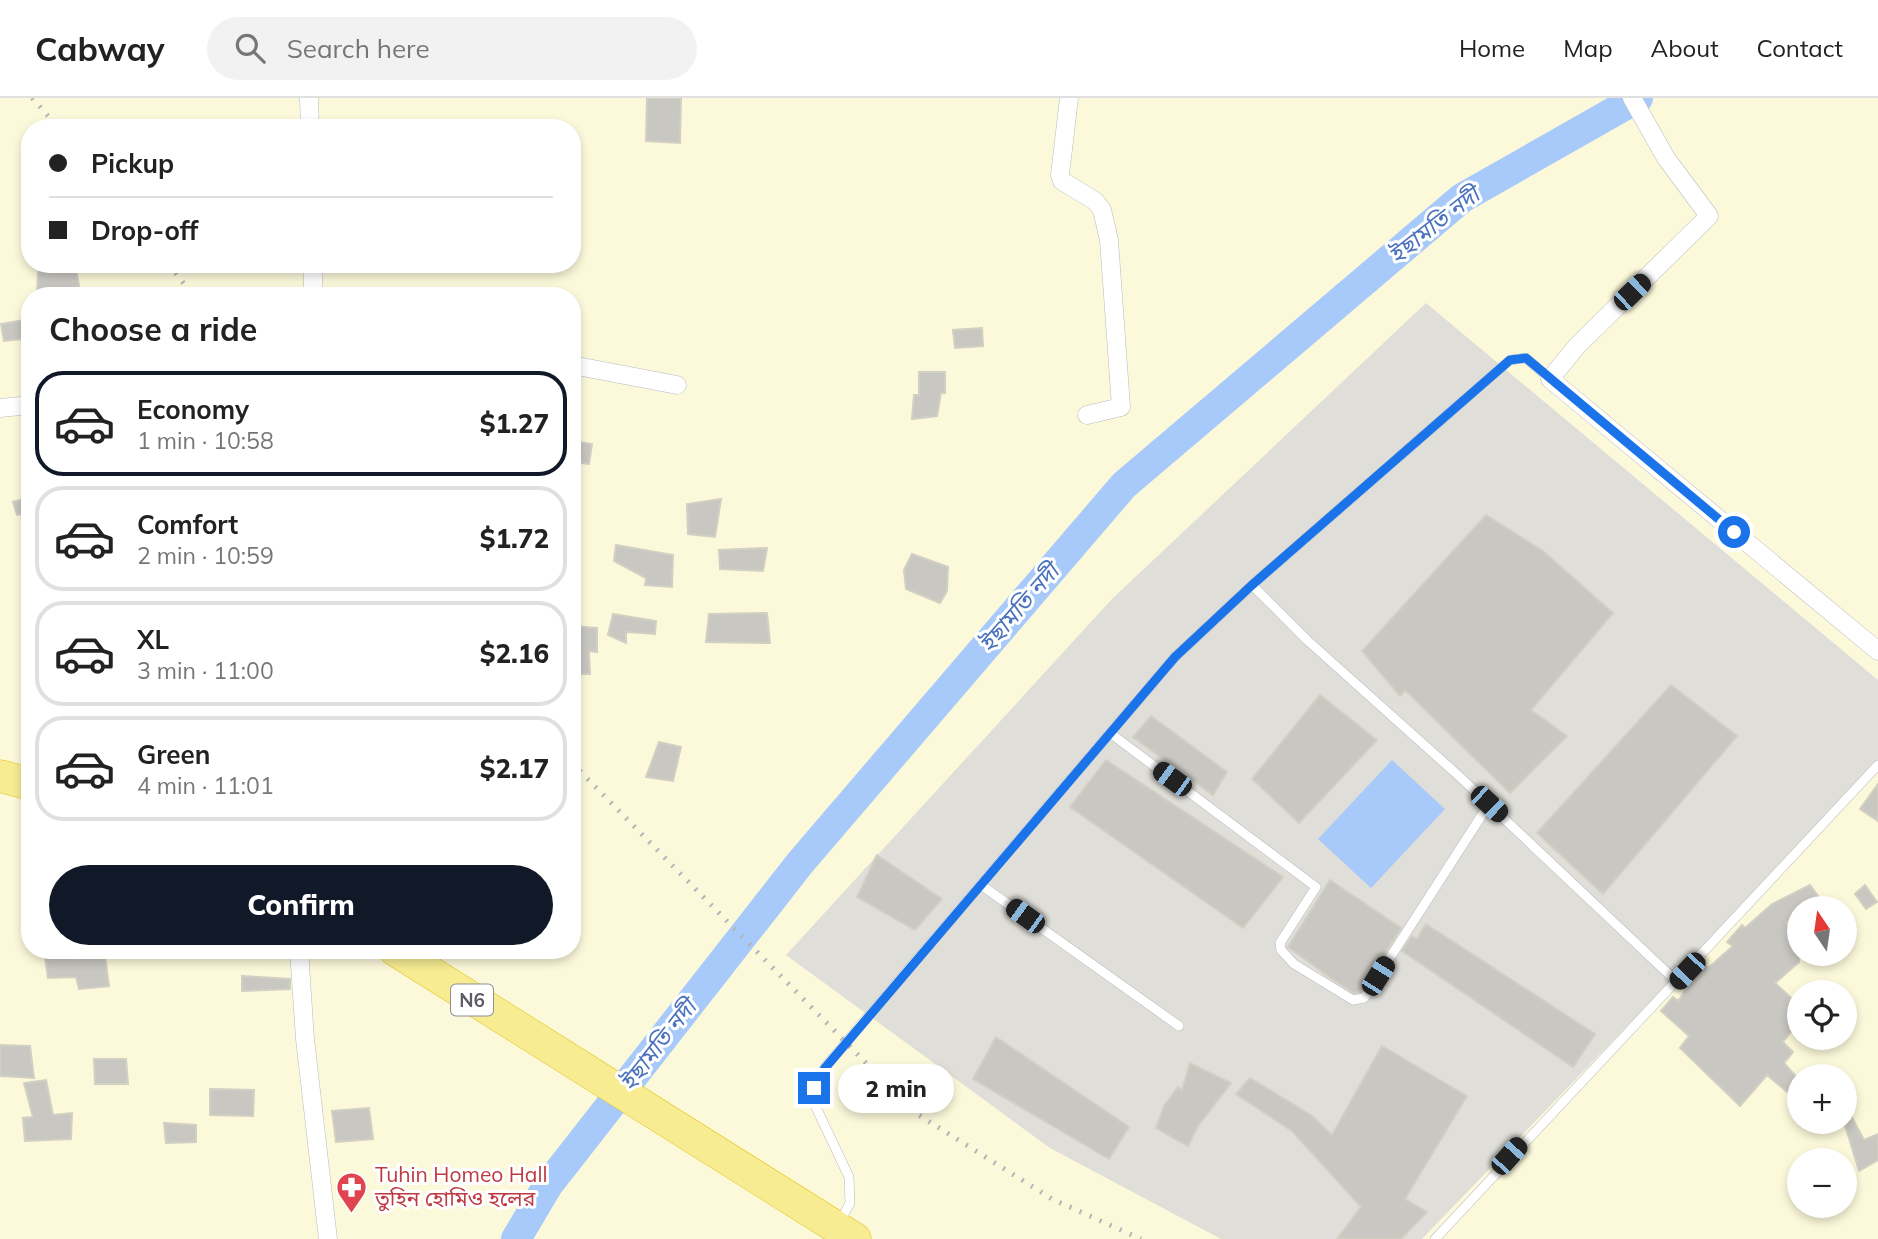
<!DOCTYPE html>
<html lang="en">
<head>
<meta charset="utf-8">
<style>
  :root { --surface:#fff; --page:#f2f2f2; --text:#222; --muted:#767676; --line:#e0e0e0; --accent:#111827 }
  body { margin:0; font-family:Mulish,"Noto Sans Bengali",sans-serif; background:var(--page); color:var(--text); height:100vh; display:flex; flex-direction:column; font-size:26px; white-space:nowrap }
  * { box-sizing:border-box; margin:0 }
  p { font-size:23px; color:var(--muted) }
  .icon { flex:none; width:38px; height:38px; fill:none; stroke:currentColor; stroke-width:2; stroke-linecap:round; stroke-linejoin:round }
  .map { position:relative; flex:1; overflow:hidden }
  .panel { position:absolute; left:21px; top:189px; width:560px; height:672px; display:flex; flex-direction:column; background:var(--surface); border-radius:28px; box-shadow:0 4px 10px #0003 }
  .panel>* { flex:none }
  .guide { position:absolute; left:21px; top:21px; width:560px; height:154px; border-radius:28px; box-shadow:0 4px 10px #0003; display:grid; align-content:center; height:154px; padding:0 28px; background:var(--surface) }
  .needle { width:46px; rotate:347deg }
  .controls { position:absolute; left:1787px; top:798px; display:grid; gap:14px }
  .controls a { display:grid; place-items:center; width:70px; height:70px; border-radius:50%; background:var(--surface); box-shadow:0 4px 10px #0003; font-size:35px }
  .end { position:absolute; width:32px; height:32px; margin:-16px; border:9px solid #1a73e8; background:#fff; box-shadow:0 0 0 4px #fff }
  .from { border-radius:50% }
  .bubble { position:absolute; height:49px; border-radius:24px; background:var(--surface); box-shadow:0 4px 10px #0003; font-size:23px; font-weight:800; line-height:49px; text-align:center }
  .car { position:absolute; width:21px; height:42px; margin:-21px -10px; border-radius:9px; box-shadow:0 0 5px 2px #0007; background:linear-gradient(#222 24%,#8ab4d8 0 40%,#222 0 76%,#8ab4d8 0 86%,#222 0) }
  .guide b { display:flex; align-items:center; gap:24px; height:66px; font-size:26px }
  .guide b+b { border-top:2px solid var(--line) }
  .guide i { width:18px; height:18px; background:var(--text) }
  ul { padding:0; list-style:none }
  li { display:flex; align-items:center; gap:21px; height:105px; margin:0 14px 10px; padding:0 14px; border:4px solid var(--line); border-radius:28px }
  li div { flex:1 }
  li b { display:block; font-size:26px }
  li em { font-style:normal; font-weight:800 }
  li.active { border-color:var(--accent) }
  li>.icon { width:63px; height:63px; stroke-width:1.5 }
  h2 { padding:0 28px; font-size:32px; line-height:84px }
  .primary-button { display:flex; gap:14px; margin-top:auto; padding:14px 28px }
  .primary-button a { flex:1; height:80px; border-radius:42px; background:var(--accent); color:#fff; font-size:28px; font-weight:800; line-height:80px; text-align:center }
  header { display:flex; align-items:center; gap:42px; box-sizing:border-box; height:98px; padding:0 35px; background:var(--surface); border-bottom:2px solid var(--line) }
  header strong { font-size:33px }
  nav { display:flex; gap:38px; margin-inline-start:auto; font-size:24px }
  .search { width:490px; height:63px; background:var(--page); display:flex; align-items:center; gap:18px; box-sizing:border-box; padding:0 24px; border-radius:38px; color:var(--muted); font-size:26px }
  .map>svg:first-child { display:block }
  .commercial { fill:#fcf9db; fill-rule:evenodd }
  .industrial { fill:#dfded8 }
  .water { fill:#a8cafa }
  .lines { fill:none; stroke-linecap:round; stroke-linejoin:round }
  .river { stroke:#a8cafa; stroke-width:30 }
  .building { fill:#c9c7c1; stroke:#d2cfc3; stroke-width:2 }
  .lane-casing { stroke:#b9babf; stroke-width:10 }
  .street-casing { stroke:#b9babf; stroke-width:19 }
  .highway-casing { stroke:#e5c00d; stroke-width:33 }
  .lane { stroke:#fff; stroke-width:9 }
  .street { stroke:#fff; stroke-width:18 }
  .highway { stroke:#f7ec92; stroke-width:32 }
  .rail { stroke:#b4b5b5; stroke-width:5; stroke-dasharray:2 9; stroke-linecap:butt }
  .route { stroke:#1a73e8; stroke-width:9 }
  .labels { text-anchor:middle; stroke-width:6; stroke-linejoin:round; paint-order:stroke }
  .shield { fill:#fff; stroke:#8d8e92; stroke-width:2 }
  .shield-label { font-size:19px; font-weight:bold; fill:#5c5e64 }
  .health-label { font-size:21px; fill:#be3a42; stroke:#fff; text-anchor:start }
  .water-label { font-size:23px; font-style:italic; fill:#4b72bc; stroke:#fff }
</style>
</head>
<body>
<header>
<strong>Cabway</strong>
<div class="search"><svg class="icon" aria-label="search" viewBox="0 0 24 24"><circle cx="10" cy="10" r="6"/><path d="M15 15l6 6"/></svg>Search here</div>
<nav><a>Home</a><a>Map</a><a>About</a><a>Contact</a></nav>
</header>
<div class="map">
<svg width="1878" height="1141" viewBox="0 0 1878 1141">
  <rect width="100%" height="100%" fill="#eeede4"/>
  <path class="commercial" d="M 0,0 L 1878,0 L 1878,1141 L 0,1141 ZM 30,30 L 572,30 L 572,166 L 30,166 ZM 30,198 L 572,198 L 572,852 L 30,852 ZM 1799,810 L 1844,810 L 1844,856 L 1799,856 ZM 1799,894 L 1844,894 L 1844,940 L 1799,940 ZM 1799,978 L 1844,978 L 1844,1024 L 1799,1024 ZM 1799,1062 L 1844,1062 L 1844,1108 L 1799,1108 Z"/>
  <path class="industrial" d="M 1426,205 L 1878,582 L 1878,667 L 1422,1141 L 1221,1141 L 1050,1050 L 786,857 L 1112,501 Z"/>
  <path class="water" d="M 1392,662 L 1445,711 L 1371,790 L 1318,741 Z"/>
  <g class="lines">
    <path class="river" d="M 516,1141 L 548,1087 L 800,765 L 1124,387 L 1462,100 L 1638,0"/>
  </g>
  <path class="building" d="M 647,0 L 681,0 L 680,45 L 646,43 Z
    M 75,166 L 81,198 L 37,198 L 38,174 Z
    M 30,221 L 30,240 L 4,243 L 1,226 Z
    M 982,230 L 983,248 L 955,250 L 953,232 Z
    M 919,274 L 945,274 L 945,295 L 941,295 L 937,318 L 912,321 L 914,297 L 919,297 Z
    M 572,343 L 592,346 L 589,366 L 572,364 Z
    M 30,399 L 30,415 L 17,417 L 13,404 Z
    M 721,401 L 715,439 L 688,436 L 687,406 Z
    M 1486,417 L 1543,453 L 1613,515 L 1531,612 L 1567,638 L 1510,695 L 1405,592 L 1400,598 L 1362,553 Z
    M 616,447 L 673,457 L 672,489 L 645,487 L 646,480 L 614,463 Z
    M 767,450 L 763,473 L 720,471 L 719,452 Z
    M 912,456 L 948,469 L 947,493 L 940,505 L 906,491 L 904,472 Z
    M 767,515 L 770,545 L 706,544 L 709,516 Z
    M 613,516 L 656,523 L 655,536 L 626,534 L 626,545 L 608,537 Z
    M 572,528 L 597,530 L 597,554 L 589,553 L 590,576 L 572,576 Z
    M 1671,587 L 1737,638 L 1603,796 L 1537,735 Z
    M 1320,597 L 1377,642 L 1299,725 L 1252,681 Z
    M 1151,618 L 1227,674 L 1213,697 L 1133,639 Z
    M 659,644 L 681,649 L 673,683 L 646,679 Z
    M 1106,662 L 1283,779 L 1243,830 L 1070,709 Z
    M 1878,686 L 1878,723 L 1860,711 Z
    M 877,757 L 942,801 L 915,832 L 857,799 Z
    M 1330,782 L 1401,830 L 1360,894 L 1354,895 L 1335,883 L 1288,849 Z
    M 1810,787 L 1827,810 L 1799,810 L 1799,816 L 1786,824 L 1799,837 L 1799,864 L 1775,885 L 1799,907 L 1799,924 L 1783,944 L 1793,954 L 1784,965 L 1799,982 L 1799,1004 L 1767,977 L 1740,1008 L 1680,950 L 1689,938 L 1661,913 L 1673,899 L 1678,903 L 1703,866 L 1708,870 L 1733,848 L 1727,844 L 1742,827 L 1745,830 L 1772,806 Z
    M 1865,787 L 1877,804 L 1866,811 L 1855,796 Z
    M 1426,826 L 1595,936 L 1573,969 L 1402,853 L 1412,838 L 1417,841 Z
    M 105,858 L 109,888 L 79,891 L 76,879 L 48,880 L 45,859 L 71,859 L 72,861 Z
    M 242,878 L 290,881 L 290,891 L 242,893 Z
    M 996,939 L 1129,1029 L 1109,1061 L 973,981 Z
    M 0,947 L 30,948 L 34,980 L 0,978 Z
    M 1382,948 L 1467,998 L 1405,1101 L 1427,1114 L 1401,1141 L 1337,1141 L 1361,1109 L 1292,1033 L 1236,996 L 1250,980 L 1311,1017 L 1332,1037 Z
    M 94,961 L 126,961 L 128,986 L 95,986 Z
    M 1190,965 L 1231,985 L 1198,1028 L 1188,1048 L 1156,1030 L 1164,1008 L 1178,989 L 1182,992 Z
    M 46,982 L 53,1017 L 72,1015 L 71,1041 L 25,1043 L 23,1020 L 33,1019 L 24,985 Z
    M 210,991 L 254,992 L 253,1018 L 210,1017 Z
    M 369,1010 L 373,1041 L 336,1044 L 332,1013 Z
    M 1848,1012 L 1864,1042 L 1878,1036 L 1878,1062 L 1859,1073 L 1844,1024 L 1844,1013 Z
    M 164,1025 L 196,1027 L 196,1044 L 166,1045 Z"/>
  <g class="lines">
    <defs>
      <path id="lane" d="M 1252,487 L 1307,542 L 1460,679 L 1677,884
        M 1110,635 L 1316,789 L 1280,845 L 1281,852 L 1294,866 L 1353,902 L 1364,900 L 1489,706
        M 981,787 L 1179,928
        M 839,1126 L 850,1105 L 849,1079 L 814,1005 L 814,990 L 825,969 L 1175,559 L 1252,487 L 1510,262 L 1526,260 L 1550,281
        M 1435,1141 L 1878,667"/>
      <path id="street" d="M 309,0 L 310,30
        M 1069,0 L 1060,77 L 1062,83 L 1095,103 L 1102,112 L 1109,142 L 1121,309 L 1087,317
        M 1632,0 L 1666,60 L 1709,118 L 1577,248 L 1550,281 L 1878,553
        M 313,166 L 313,198
        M 572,267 L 677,287
        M 0,310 L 30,307
        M 299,852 L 305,941 L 328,1141"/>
      <path id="highway" d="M 0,678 L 30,686
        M 395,852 L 855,1141"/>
    </defs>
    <use href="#lane" class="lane-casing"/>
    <use href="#street" class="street-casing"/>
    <use href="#highway" class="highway-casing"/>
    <use href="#lane" class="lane"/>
    <use href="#street" class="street"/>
    <use href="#highway" class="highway"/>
    <path class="rail" d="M 32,0 L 59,30
      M 169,166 L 193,198
      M 572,665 L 914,1014 L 1052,1101 L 1141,1141"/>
  </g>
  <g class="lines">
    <path class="route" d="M 814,990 L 825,970 L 1175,559 L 1252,487 L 1510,262 L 1526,260 L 1734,434"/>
  </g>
  <defs>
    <symbol id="pharmacy-pin" viewBox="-11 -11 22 30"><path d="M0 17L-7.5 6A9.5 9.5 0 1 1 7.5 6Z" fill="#e0444e" stroke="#fff"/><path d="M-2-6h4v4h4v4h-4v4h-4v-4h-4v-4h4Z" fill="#fff"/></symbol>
  </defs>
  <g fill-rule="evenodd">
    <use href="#pharmacy-pin" x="334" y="1072" width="35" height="47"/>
  </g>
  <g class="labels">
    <rect class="shield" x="451" y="886.5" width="42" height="31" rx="5"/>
    <g class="shield-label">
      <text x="472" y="909">N6</text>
    </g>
    <g class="health-label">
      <text x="375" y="1084">Tuhin Homeo Hall<tspan x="375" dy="24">তুহিন হোমিও হলের</tspan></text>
    </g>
    <g class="water-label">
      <text transform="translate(1434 127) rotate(-38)" y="8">ইছামতি নদী</text>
      <text transform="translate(1019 510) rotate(-49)" y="8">ইছামতি নদী</text>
      <text transform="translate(658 947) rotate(-52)" y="8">ইছামতি নদী</text>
    </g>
  </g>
</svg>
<div class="controls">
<a><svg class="needle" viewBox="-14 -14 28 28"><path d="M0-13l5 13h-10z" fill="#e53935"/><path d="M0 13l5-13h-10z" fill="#767676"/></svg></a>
<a><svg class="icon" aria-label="locate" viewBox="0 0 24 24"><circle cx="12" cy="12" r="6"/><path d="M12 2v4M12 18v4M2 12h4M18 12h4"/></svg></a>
<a>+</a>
<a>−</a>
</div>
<i class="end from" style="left:1734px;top:434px"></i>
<i class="end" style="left:814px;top:990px"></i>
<div class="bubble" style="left:838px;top:966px;width:116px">2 min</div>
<i class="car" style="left:1632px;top:194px;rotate:46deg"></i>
<i class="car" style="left:1172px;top:681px;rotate:306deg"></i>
<i class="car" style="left:1489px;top:706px;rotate:133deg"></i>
<i class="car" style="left:1025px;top:818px;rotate:306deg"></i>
<i class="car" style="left:1687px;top:873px;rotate:223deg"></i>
<i class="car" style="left:1378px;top:878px;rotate:32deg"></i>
<i class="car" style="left:1509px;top:1058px;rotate:42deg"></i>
<div class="guide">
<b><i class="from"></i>Pickup</b>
<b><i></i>Drop-off</b>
</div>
<section class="panel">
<h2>Choose a ride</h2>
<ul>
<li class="active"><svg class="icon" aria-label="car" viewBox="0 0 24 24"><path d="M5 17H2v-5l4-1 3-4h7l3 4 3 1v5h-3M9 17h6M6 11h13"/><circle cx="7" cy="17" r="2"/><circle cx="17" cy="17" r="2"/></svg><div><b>Economy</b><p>1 min · 10:58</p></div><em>$1.27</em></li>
<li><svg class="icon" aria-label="car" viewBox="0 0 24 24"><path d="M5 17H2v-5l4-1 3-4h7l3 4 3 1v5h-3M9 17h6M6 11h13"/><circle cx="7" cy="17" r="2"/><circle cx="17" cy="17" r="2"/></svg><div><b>Comfort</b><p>2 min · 10:59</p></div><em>$1.72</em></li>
<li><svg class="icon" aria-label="car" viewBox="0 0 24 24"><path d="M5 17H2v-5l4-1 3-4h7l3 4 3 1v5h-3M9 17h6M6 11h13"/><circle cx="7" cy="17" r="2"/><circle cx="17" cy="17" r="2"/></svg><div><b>XL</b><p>3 min · 11:00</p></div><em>$2.16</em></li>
<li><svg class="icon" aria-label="car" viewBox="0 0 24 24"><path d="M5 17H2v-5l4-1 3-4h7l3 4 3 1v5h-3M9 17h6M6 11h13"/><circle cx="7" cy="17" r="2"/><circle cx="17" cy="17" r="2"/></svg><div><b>Green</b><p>4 min · 11:01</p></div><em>$2.17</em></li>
</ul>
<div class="primary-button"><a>Confirm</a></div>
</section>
</div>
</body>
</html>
